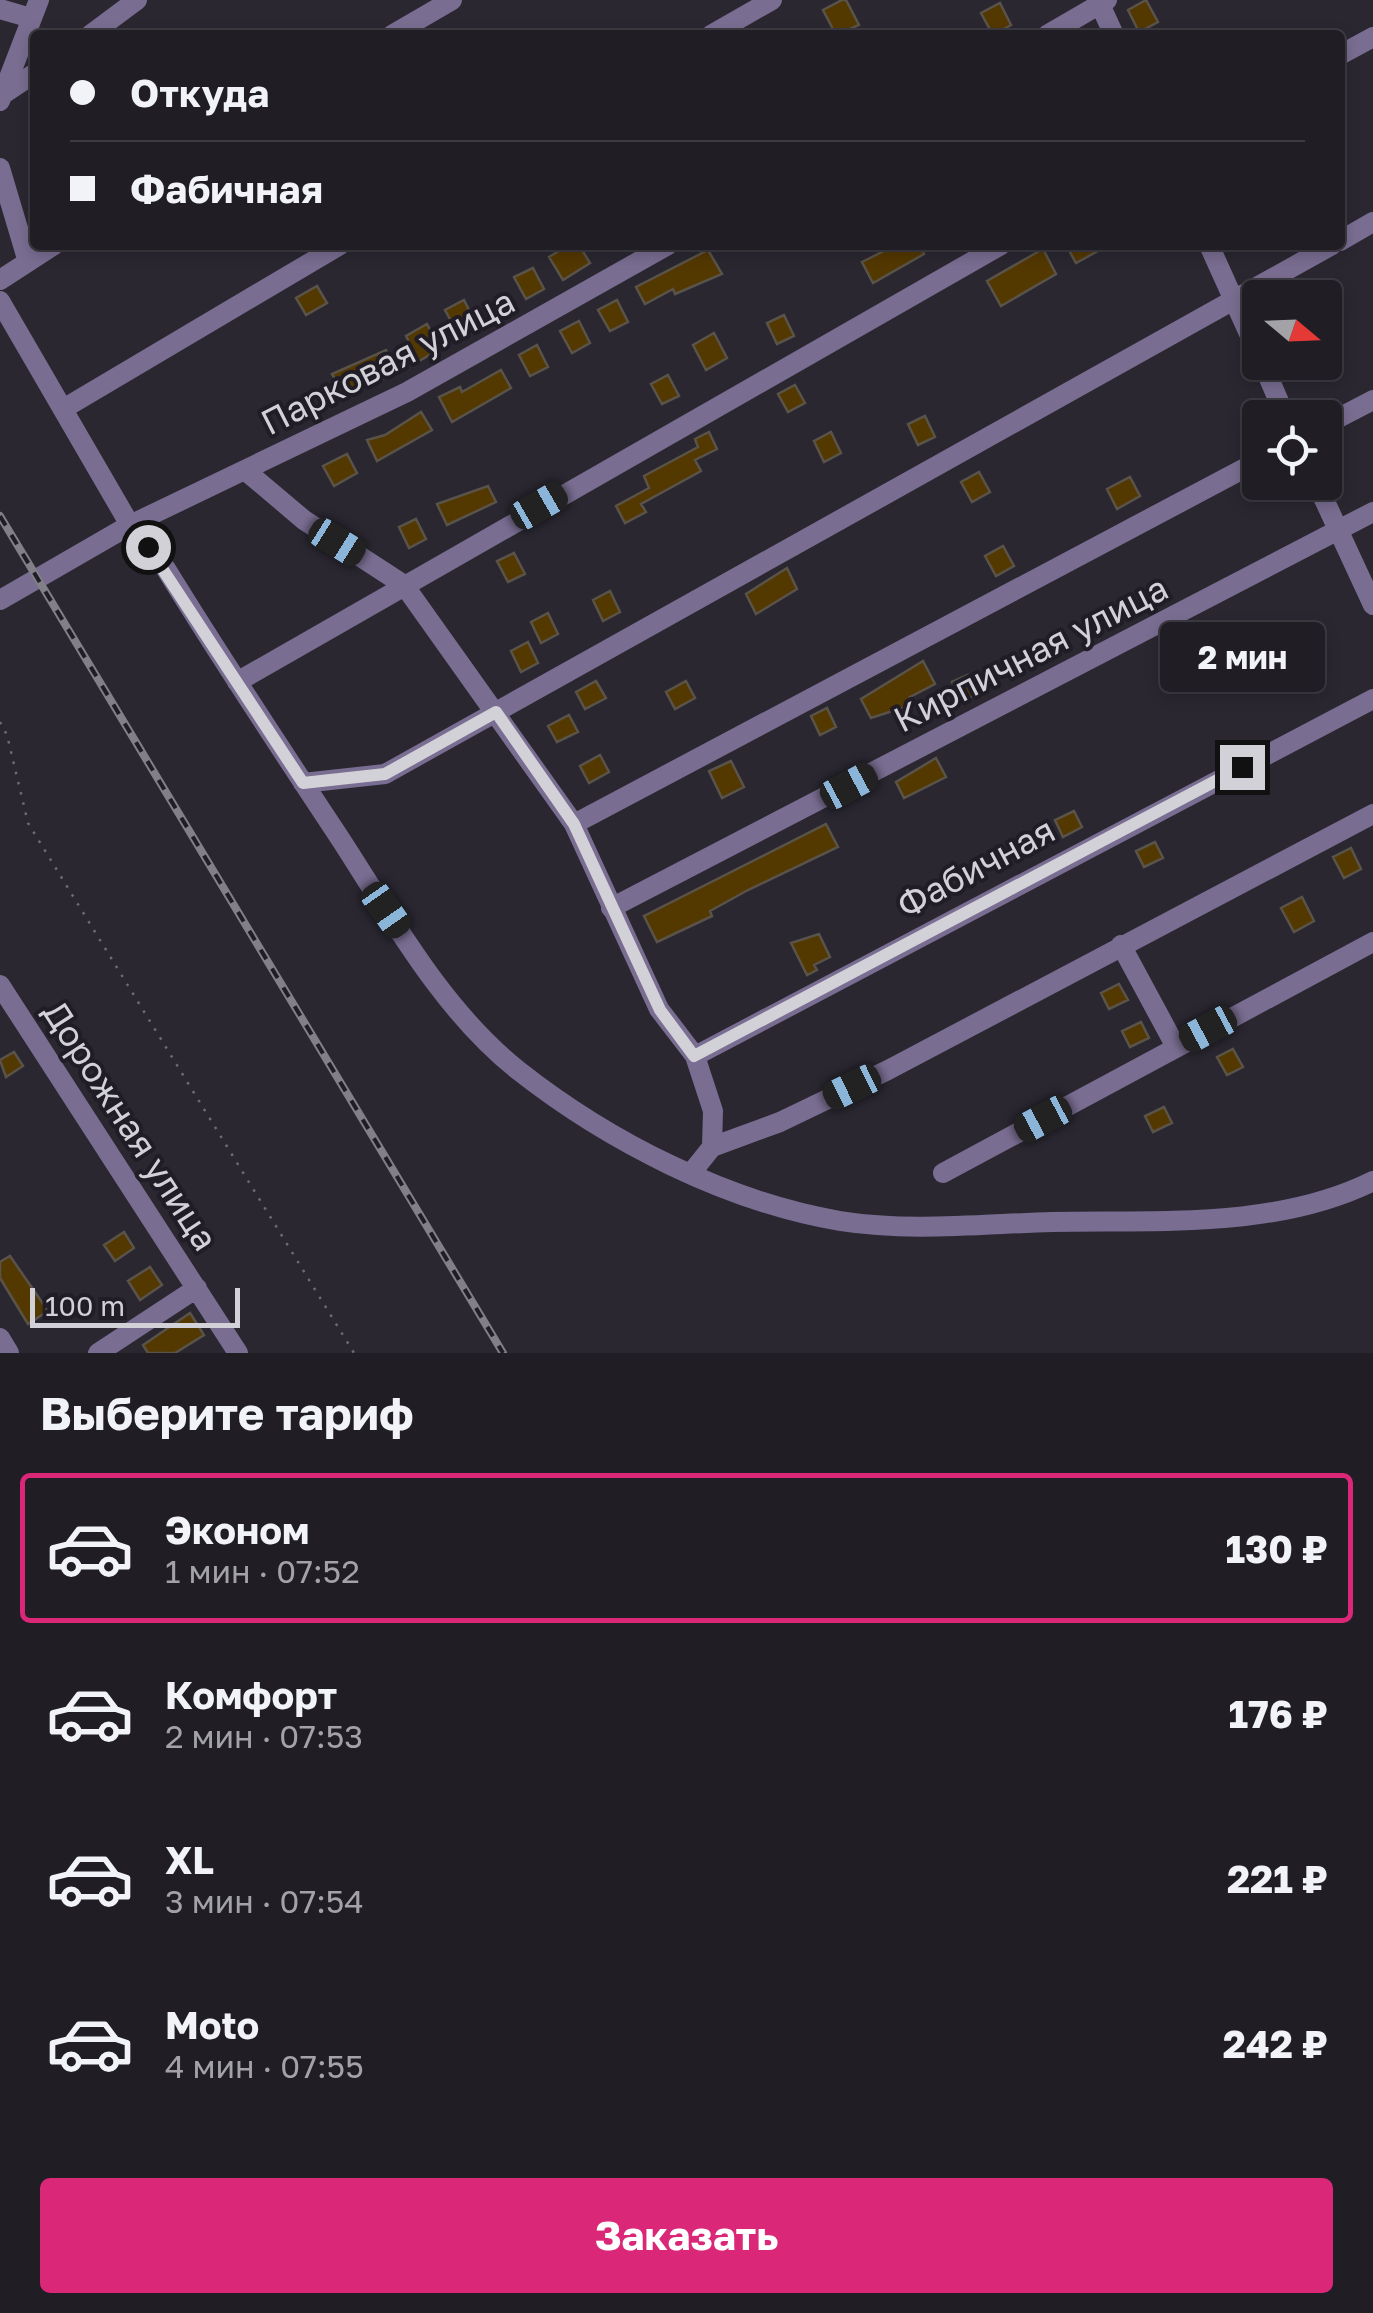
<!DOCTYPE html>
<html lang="ru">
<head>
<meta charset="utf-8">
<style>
  :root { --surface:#201d25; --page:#28262d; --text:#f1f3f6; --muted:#a2a2a7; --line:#3d3b42; --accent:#db2777 }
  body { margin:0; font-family:"Golos Text",sans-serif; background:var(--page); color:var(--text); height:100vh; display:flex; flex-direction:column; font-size:38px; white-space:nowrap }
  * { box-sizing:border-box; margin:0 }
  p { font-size:32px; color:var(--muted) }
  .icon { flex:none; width:55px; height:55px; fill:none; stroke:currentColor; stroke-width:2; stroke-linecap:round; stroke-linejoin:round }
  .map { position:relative; height:1353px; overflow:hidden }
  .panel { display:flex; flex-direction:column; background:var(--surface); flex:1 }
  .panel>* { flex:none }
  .guide { position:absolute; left:30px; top:30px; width:1315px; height:220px; border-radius:10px; box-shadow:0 5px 15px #0003,0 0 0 2px var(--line); display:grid; align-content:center; height:220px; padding:0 40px; background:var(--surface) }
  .needle { width:65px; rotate:109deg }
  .controls { position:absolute; left:1242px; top:280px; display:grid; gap:20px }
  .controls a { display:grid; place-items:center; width:100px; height:100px; border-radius:10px; background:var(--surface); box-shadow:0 5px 15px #0003,0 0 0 2px var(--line); font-size:50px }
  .scale { position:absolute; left:30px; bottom:25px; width:210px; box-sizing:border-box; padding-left:10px; border:5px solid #d3d1d8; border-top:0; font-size:28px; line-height:35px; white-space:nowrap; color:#d3d1d8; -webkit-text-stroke:8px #201d27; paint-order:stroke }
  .end { position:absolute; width:45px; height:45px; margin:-22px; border:12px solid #d3d1d8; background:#111; box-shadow:0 0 0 5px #111 }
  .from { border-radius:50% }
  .bubble { position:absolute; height:70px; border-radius:10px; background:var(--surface); box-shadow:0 5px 15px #0003,0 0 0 2px var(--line); font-size:32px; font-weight:700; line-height:70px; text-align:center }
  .car { position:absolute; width:30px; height:60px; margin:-30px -15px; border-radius:12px; box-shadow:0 0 8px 2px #0007; background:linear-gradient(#222 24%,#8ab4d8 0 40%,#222 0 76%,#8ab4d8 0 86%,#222 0) }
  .guide b { display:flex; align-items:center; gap:35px; height:95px; font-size:38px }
  .guide b+b { border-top:2px solid var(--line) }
  .guide i { width:25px; height:25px; background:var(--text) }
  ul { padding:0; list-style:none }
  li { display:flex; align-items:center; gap:30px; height:150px; margin:0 20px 15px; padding:0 20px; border:5px solid transparent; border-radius:10px }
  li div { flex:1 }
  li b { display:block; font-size:38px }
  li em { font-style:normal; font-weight:700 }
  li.current { border-color:var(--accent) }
  li>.icon { width:90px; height:90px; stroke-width:1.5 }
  h2 { padding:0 40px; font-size:45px; line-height:120px }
  .primary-button { display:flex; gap:20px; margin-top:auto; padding:20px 40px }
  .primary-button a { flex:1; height:115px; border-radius:10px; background:var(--accent); color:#fff; font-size:40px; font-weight:700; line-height:115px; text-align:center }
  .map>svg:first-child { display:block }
  .building { fill:#533800; stroke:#5a5349; stroke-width:2.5 }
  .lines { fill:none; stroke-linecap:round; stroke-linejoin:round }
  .path { stroke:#6e6b74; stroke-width:2.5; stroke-dasharray:2.5 8; stroke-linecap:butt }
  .minor { stroke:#796d91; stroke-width:20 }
  .rail-casing { stroke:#817f87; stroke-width:8 }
  .rail { stroke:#201d27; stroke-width:4; stroke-dasharray:11; stroke-linecap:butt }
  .route { stroke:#d3d1d8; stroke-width:12 }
  .labels { text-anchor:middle; stroke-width:8; stroke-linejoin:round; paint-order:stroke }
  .street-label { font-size:35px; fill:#d3d1d8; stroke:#201d27 }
</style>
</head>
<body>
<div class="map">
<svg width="1373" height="1353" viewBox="0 0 1373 1353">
  <rect width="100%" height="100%" fill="#2a2731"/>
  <path class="building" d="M 842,0 L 846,0 L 859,25 L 836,35 L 823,10 Z
    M 1146,0 L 1158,22 L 1139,32 L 1128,10 Z
    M 1000,3 L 1011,25 L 993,35 L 981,13 Z
    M 569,245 L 579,245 L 590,263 L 563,280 L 549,257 Z
    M 896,245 L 920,245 L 924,254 L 873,283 L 862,262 Z
    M 1066,245 L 1109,245 L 1076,263 Z
    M 1043,249 L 1056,274 L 1001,306 L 987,281 Z
    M 708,250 L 722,274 L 675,294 L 673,289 L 645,304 L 636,287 Z
    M 533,268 L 544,289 L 526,299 L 514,277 Z
    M 317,286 L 327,303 L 306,315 L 296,298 Z
    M 464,300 L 475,322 L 457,332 L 445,310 Z
    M 617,300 L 628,322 L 610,331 L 598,310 Z
    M 784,315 L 794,336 L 777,344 L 767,323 Z
    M 579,321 L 590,343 L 572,353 L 560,331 Z
    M 427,324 L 440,349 L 419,361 L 406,336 Z
    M 714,333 L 727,358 L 706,370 L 693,345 Z
    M 537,345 L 548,367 L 530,376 L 519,355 Z
    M 386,350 L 397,371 L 379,381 L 376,376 L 345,395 L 332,374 Z
    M 501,370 L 511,388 L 452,422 L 439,397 L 460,387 L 462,392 Z
    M 668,375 L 679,396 L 662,404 L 651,384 Z
    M 795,385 L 805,403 L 788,412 L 778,394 Z
    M 421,412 L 432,430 L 377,461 L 367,440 L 385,435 Z
    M 925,416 L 935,437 L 918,445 L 908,424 Z
    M 709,432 L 717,449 L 695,460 L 701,471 L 641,504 L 646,512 L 625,523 L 616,506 L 649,488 L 644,476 L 698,447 L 695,439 Z
    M 831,432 L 841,453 L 824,462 L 814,441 Z
    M 347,454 L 357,473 L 334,486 L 323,466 Z
    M 979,472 L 990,492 L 972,502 L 961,482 Z
    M 1130,477 L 1140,496 L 1117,509 L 1107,489 Z
    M 488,486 L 496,502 L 447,525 L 437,504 Z
    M 416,519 L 426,539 L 409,548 L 399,527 Z
    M 1003,546 L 1014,566 L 996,576 L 985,556 Z
    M 514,553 L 525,574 L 508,582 L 497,561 Z
    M 787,568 L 797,589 L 756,614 L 746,594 Z
    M 610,591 L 620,612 L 603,621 L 593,600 Z
    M 548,613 L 558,634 L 541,643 L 531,622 Z
    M 528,642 L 538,663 L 521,672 L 511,651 Z
    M 923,661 L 935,684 L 910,697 L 914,704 L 871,718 L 861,699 Z
    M 968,675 L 977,694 L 961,702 L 952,682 Z
    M 596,681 L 606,698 L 585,709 L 576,692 Z
    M 686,681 L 695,698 L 675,709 L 666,692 Z
    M 827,708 L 836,727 L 820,735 L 811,716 Z
    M 569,715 L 578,732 L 557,742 L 548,726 Z
    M 600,755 L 609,772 L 589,783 L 580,766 Z
    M 936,758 L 946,777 L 904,798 L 896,782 Z
    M 731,761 L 744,787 L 722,798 L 709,771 Z
    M 1074,811 L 1082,827 L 1063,837 L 1055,820 Z
    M 826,824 L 838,847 L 748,890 L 710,911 L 712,916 L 657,942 L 644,916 Z
    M 1155,842 L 1163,858 L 1144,867 L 1136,851 Z
    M 1351,848 L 1361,869 L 1344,878 L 1333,857 Z
    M 1302,897 L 1314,921 L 1294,932 L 1281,908 Z
    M 819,934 L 830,957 L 814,965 L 817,970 L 807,975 L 791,943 Z
    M 1119,984 L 1128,1000 L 1109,1009 L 1101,993 Z
    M 1141,1022 L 1149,1038 L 1130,1047 L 1122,1031 Z
    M 1233,1049 L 1243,1067 L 1227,1075 L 1217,1057 Z
    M 14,1052 L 23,1066 L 6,1077 L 0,1060 Z
    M 1164,1107 L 1172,1123 L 1153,1132 L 1145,1116 Z
    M 124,1232 L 134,1248 L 115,1261 L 104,1245 Z
    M 10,1256 L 48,1311 L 28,1324 L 0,1278 L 0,1262 Z
    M 150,1267 L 162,1285 L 140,1300 L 128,1281 Z
    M 190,1313 L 204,1335 L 175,1353 L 148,1353 L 143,1345 Z"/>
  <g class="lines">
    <path class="path" d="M 0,722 L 7,735 L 28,823 L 354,1353"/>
    <path class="minor" d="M 1098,0 L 1114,35
      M 0,9 L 31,18
      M 90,35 L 137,0
      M 392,35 L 452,0
      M 711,35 L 772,0
      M 1047,35 L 1107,0
      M 1340,55 L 1373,37
      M 2,95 L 35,73
      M 0,101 L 39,0
      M 0,168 L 28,262
      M 1340,241 L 1373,222
      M 1209,245 L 1260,358
      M 0,280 L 54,245
      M 0,301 L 130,525 L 407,392 L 668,245
      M 1262,362 L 1286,418
      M 63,409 L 340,245
      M 1325,425 L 1373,400
      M 246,471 L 304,520 L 404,585 L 574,824 L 659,1009 L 695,1056
      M 1316,482 L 1373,605
      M 0,600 L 130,525 L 166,569 C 223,662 283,752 343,843 C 394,922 444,1012 519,1071 C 608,1141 727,1202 840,1221 C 908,1232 983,1224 1052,1222 C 1157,1220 1277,1229 1373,1181
      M 237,682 L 1001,245
      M 303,783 L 385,774 L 1332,245
      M 574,824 L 1260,460
      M 611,908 L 1373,512
      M 1121,945 L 1176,1047
      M 0,985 L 238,1353
      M 712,1147 L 713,1111 L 695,1056 L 1373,699
      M 692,1172 L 712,1147 L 780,1122 L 888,1070 L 1373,814
      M 943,1173 L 1373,942
      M 0,1338 L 9,1353
      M 98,1353 L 197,1288"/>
    <defs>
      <path id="rail" d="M 0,516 L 503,1353"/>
    </defs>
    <use href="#rail" class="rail-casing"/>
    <use href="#rail" class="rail"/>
  </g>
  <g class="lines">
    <path class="route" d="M 148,547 L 303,783 L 385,774 L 496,712 L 574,824 L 660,1010 L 694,1056 L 1242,767"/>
  </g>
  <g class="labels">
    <g class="street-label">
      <text transform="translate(388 362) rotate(-27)" y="12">Парковая улица</text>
      <text transform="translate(1031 654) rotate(-27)" y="12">Кирпичная улица</text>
      <text transform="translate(976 868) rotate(-28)" y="12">Фабичная</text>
      <text transform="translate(130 1126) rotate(57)" y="12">Дорожная улица</text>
    </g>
  </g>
</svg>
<div class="controls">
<a><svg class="needle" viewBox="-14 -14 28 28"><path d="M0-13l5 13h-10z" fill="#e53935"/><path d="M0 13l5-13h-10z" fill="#a2a2a7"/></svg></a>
<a><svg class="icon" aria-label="locate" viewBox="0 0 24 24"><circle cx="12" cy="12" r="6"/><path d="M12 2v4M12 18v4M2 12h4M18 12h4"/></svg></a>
</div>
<div class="scale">100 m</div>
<i class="end from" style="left:148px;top:547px"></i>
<i class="end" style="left:1242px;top:767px"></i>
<div class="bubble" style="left:1160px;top:622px;width:165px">2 мин</div>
<i class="car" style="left:539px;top:506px;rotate:60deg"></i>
<i class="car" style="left:337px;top:542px;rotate:122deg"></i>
<i class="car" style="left:849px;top:786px;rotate:62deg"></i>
<i class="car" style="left:386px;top:910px;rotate:145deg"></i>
<i class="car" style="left:1208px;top:1029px;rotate:242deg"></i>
<i class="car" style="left:852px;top:1087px;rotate:244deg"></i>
<i class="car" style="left:1043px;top:1119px;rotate:242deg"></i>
<div class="guide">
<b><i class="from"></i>Откуда</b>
<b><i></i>Фабичная</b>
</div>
</div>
<section class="panel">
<h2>Выберите тариф</h2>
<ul>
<li class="current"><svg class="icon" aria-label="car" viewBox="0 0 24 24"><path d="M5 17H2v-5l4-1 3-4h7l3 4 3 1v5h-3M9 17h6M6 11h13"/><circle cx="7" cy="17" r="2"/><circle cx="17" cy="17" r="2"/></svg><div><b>Эконом</b><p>1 мин · 07:52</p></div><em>130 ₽</em></li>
<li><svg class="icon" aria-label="car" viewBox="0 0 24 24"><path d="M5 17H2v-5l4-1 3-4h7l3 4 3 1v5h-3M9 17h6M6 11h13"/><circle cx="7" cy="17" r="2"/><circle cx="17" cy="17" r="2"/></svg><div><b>Комфорт</b><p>2 мин · 07:53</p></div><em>176 ₽</em></li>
<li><svg class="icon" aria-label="car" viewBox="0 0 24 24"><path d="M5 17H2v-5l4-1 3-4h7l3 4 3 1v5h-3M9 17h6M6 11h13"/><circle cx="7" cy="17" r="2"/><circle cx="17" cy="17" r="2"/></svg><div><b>XL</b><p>3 мин · 07:54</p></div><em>221 ₽</em></li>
<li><svg class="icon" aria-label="car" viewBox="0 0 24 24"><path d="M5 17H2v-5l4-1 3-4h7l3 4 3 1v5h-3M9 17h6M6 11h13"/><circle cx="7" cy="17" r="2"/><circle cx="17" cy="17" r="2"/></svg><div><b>Moto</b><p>4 мин · 07:55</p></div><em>242 ₽</em></li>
</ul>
<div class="primary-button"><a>Заказать</a></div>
</section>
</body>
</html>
